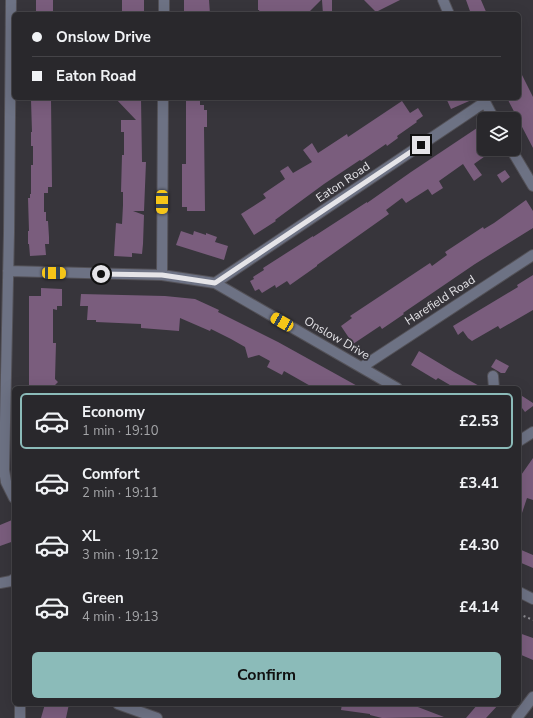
<!DOCTYPE html>
<html lang="en">
<head>
<meta charset="utf-8">
<style>
  :root { --surface:#29282c; --page:#313034; --text:#f1f3f6; --muted:#a5a6a9; --line:#454448; --accent:#8bbbb9 }
  body { margin:0; font-family:"Nunito Sans",sans-serif; background:var(--page); color:var(--text); height:100vh; display:flex; flex-direction:column; font-size:15px; white-space:nowrap }
  * { box-sizing:border-box; margin:0 }
  p { font-size:13px; color:var(--muted) }
  .icon { flex:none; width:22px; height:22px; fill:none; stroke:currentColor; stroke-width:2; stroke-linecap:round; stroke-linejoin:round }
  .map { position:relative; flex:1; overflow:hidden }
  .sheet { position:absolute; left:12px; top:386px; width:509px; height:320px; display:flex; flex-direction:column; background:var(--surface); border-radius:6px; box-shadow:0 4px 16px #0002,0 0 0 1px var(--line) }
  .sheet>* { flex:none }
  .banner { position:absolute; left:12px; top:12px; width:509px; height:88px; border-radius:6px; box-shadow:0 4px 16px #0002,0 0 0 1px var(--line); display:grid; align-content:center; height:88px; padding:0 20px; background:var(--surface) }
  .controls { position:absolute; left:477px; top:112px; display:grid; gap:8px }
  .controls a { display:grid; place-items:center; width:44px; height:44px; border-radius:6px; background:var(--surface); box-shadow:0 4px 16px #0002,0 0 0 1px var(--line); font-size:20px }
  .end { position:absolute; width:18px; height:18px; margin:-9px; border:5px solid #e5e4e8; background:#111; box-shadow:0 0 0 2px #111 }
  .from { border-radius:50% }
  .car { position:absolute; width:12px; height:24px; margin:-12px -6px; border-radius:5px; box-shadow:0 0 3px 1px #0007; background:linear-gradient(#f5c518 24%,#345 0 40%,#f5c518 0 76%,#345 0 86%,#f5c518 0) }
  .banner b { display:flex; align-items:center; gap:14px; height:38px; font-size:15px }
  .banner b+b { border-top:1px solid var(--line) }
  .banner i { width:10px; height:10px; background:var(--text) }
  ul { padding:7px 0 0; list-style:none }
  li { display:flex; align-items:center; gap:12px; height:56px; margin:0 8px 6px; padding:0 12px; border:2px solid transparent; border-radius:6px }
  li div { flex:1 }
  li b { display:block; font-size:15px }
  li em { font-style:normal; font-weight:700 }
  li.current { border-color:var(--accent) }
  li>.icon { width:36px; height:36px; stroke-width:1.5 }
  .button { display:flex; gap:8px; margin-top:auto; padding:8px 20px }
  .button a { flex:1; height:46px; border-radius:6px; background:var(--accent); color:#111; font-size:16px; font-weight:700; line-height:46px; text-align:center }
  .map>svg:first-child { display:block }
  .building { fill:#7a5d7d }
  .lines { fill:none; stroke-linecap:round; stroke-linejoin:round }
  .minor-casing { stroke:#535157; stroke-width:12 }
  .path { stroke:#8f8e93; stroke-width:2; stroke-dasharray:2 3; stroke-linecap:butt }
  .minor { stroke:#6d7284; stroke-width:10 }
  .route { stroke:#e5e4e8; stroke-width:5 }
  .labels { text-anchor:middle; stroke-width:3.5; stroke-linejoin:round; paint-order:stroke }
  .street-label { font-size:12px; fill:#e5e4e8; stroke:#37353b }
</style>
</head>
<body>
<div class="map">
<svg width="533" height="718" viewBox="0 0 533 718">
  <rect width="100%" height="100%" fill="#37353b"/>
  <path class="building" d="M 36,0 L 53,0 L 53,14 L 36,14 Z
    M 122,0 L 144,0 L 144,14 L 122,14 Z
    M 184,0 L 209,0 L 210,14 L 184,14 Z
    M 258,0 L 321,0 L 310,11 L 304,11 L 304,14 L 260,13 L 259,10 L 258,10 Z
    M 322,0 L 332,0 L 332,14 L 323,14 Z
    M 364,0 L 400,0 L 378,11 L 375,11 Z
    M 466,0 L 481,0 L 487,14 L 471,14 Z
    M 519,69 L 533,97 L 533,148 L 507,98 L 519,98 Z
    M 32,98 L 51,98 L 52,187 L 48,187 L 48,193 L 44,193 L 44,212 L 46,212 L 46,221 L 48,221 L 49,237 L 49,244 L 45,244 L 46,255 L 30,256 L 29,244 L 28,244 L 28,231 L 29,231 L 28,198 L 30,198 L 30,194 L 31,194 L 31,165 L 33,165 L 33,146 L 31,146 L 31,132 L 32,132 L 31,100 L 32,100 Z
    M 115,98 L 141,98 L 142,162 L 146,162 L 144,211 L 133,211 L 144,215 L 143,244 L 142,254 L 132,253 L 132,257 L 114,256 L 116,223 L 122,224 L 123,205 L 123,192 L 121,192 L 122,155 L 124,155 L 124,132 L 121,132 L 121,120 L 136,120 Z
    M 186,98 L 200,98 L 200,105 L 204,105 L 204,110 L 207,110 L 207,127 L 204,127 L 205,211 L 187,211 L 187,207 L 182,207 L 182,164 L 186,164 Z
    M 446,98 L 476,98 L 451,109 Z
    M 402,101 L 410,113 L 418,108 L 423,116 L 416,121 L 417,122 L 397,136 L 398,138 L 387,146 L 386,144 L 361,161 L 360,160 L 324,184 L 275,220 L 276,221 L 254,235 L 241,214 L 266,198 L 263,194 L 285,179 L 280,171 L 288,166 L 293,173 L 312,162 L 303,150 L 312,143 L 318,153 L 347,134 L 348,137 Z
    M 480,126 L 484,132 L 484,149 L 495,149 L 474,164 L 482,175 L 474,181 L 463,164 L 439,181 L 443,188 L 432,195 L 428,189 L 406,203 L 402,198 L 386,210 L 389,214 L 317,265 L 317,266 L 290,285 L 287,281 L 276,288 L 275,285 L 262,293 L 259,289 L 255,291 L 250,281 L 254,279 L 253,277 L 264,270 L 263,268 L 313,236 L 313,237 L 367,202 L 367,203 L 411,172 Z
    M 505,170 L 510,177 L 502,183 L 497,175 Z
    M 526,200 L 533,211 L 533,228 L 475,264 L 403,313 L 404,314 L 382,329 L 380,326 L 353,344 L 341,326 L 352,318 L 350,316 L 430,263 L 432,266 L 447,255 L 445,252 L 483,227 L 484,229 L 494,223 Z
    M 181,231 L 193,235 L 194,231 L 206,235 L 206,233 L 217,237 L 215,242 L 228,246 L 224,260 L 176,245 Z
    M 533,275 L 533,310 L 500,329 L 498,326 L 472,341 L 468,338 L 463,331 L 458,335 L 453,326 L 518,287 L 517,285 Z
    M 41,288 L 62,289 L 62,306 L 57,306 L 57,310 L 53,309 L 53,343 L 56,343 L 55,379 L 58,382 L 52,388 L 29,388 L 29,296 L 41,296 Z
    M 81,294 L 165,296 L 195,299 L 219,310 L 218,312 L 278,342 L 361,388 L 314,388 L 284,371 L 282,375 L 267,367 L 270,361 L 259,355 L 248,358 L 245,347 L 231,339 L 211,329 L 210,331 L 180,318 L 179,331 L 141,328 L 141,324 L 96,322 L 96,320 L 87,320 L 88,306 L 80,306 Z
    M 419,351 L 454,372 L 483,388 L 455,388 L 438,378 L 436,380 L 411,365 Z
    M 496,359 L 509,366 L 505,373 L 501,373 L 491,367 Z
    M 519,394 L 533,403 L 533,406 L 525,412 L 519,404 Z
    M 533,458 L 533,500 L 527,498 L 521,516 L 519,516 L 519,478 Z
    M 12,520 L 14,525 L 14,541 L 0,546 L 0,525 Z
    M 519,549 L 533,555 L 533,568 L 519,562 Z
    M 519,633 L 533,638 L 533,660 L 519,654 Z
    M 45,704 L 69,704 L 66,718 L 41,718 Z
    M 342,704 L 410,704 L 444,717 L 382,718 L 370,715 L 370,714 L 341,710 Z
    M 478,704 L 499,704 L 486,718 L 466,718 Z"/>
  <g class="lines">
    <defs>
      <path id="minor" d="M 11,0 L 9,233 L 4,470 L 6,482 L 14,498
        M 443,0 L 449,14
        M 164,14 L 164,0
        M 483,98 L 494,119
        M 511,149 L 533,186
        M 8,271 L 162,275 L 215,283 L 397,388
        M 162,275 L 163,98
        M 215,283 L 485,102
        M 362,367 L 533,255
        M 493,376 L 494,388
        M 519,441 L 533,432
        M 0,583 L 11,581 L 14,579
        M 519,592 L 533,599
        M 118,704 L 157,718
        M 20,718 L 20,704
        M 517,718 L 533,697"/>
    </defs>
    <use href="#minor" class="minor-casing"/>
    <path class="path" d="M 519,614 L 533,620"/>
    <use href="#minor" class="minor"/>
  </g>
  <g class="lines">
    <path class="route" d="M 101,274 L 162,275 L 215,283 L 421,145"/>
  </g>
  <g class="labels">
    <g class="street-label">
      <text transform="translate(343 182) rotate(-34)" y="4">Eaton Road</text>
      <text transform="translate(440 300) rotate(-33)" y="4">Harefield Road</text>
      <text transform="translate(337 338) rotate(30)" y="4">Onslow Drive</text>
    </g>
  </g>
</svg>
<div class="controls">
<a><svg class="icon" aria-label="layers" viewBox="0 0 24 24"><path d="M12 4l9 5-9 5-9-5zM3 14l9 5 9-5"/></svg></a>
</div>
<i class="end from" style="left:101px;top:274px"></i>
<i class="end" style="left:421px;top:145px"></i>
<i class="car" style="left:162px;top:202px;rotate:180deg"></i>
<i class="car" style="left:54px;top:273px;rotate:91deg"></i>
<i class="car" style="left:282px;top:322px;rotate:300deg"></i>
<div class="banner">
<b><i class="from"></i>Onslow Drive</b>
<b><i></i>Eaton Road</b>
</div>
<section class="sheet">
<ul>
<li class="current"><svg class="icon" aria-label="car" viewBox="0 0 24 24"><path d="M5 17H2v-5l4-1 3-4h7l3 4 3 1v5h-3M9 17h6M6 11h13"/><circle cx="7" cy="17" r="2"/><circle cx="17" cy="17" r="2"/></svg><div><b>Economy</b><p>1 min · 19:10</p></div><em>£2.53</em></li>
<li><svg class="icon" aria-label="car" viewBox="0 0 24 24"><path d="M5 17H2v-5l4-1 3-4h7l3 4 3 1v5h-3M9 17h6M6 11h13"/><circle cx="7" cy="17" r="2"/><circle cx="17" cy="17" r="2"/></svg><div><b>Comfort</b><p>2 min · 19:11</p></div><em>£3.41</em></li>
<li><svg class="icon" aria-label="car" viewBox="0 0 24 24"><path d="M5 17H2v-5l4-1 3-4h7l3 4 3 1v5h-3M9 17h6M6 11h13"/><circle cx="7" cy="17" r="2"/><circle cx="17" cy="17" r="2"/></svg><div><b>XL</b><p>3 min · 19:12</p></div><em>£4.30</em></li>
<li><svg class="icon" aria-label="car" viewBox="0 0 24 24"><path d="M5 17H2v-5l4-1 3-4h7l3 4 3 1v5h-3M9 17h6M6 11h13"/><circle cx="7" cy="17" r="2"/><circle cx="17" cy="17" r="2"/></svg><div><b>Green</b><p>4 min · 19:13</p></div><em>£4.14</em></li>
</ul>
<div class="button"><a>Confirm</a></div>
</section>
</div>
</body>
</html>
